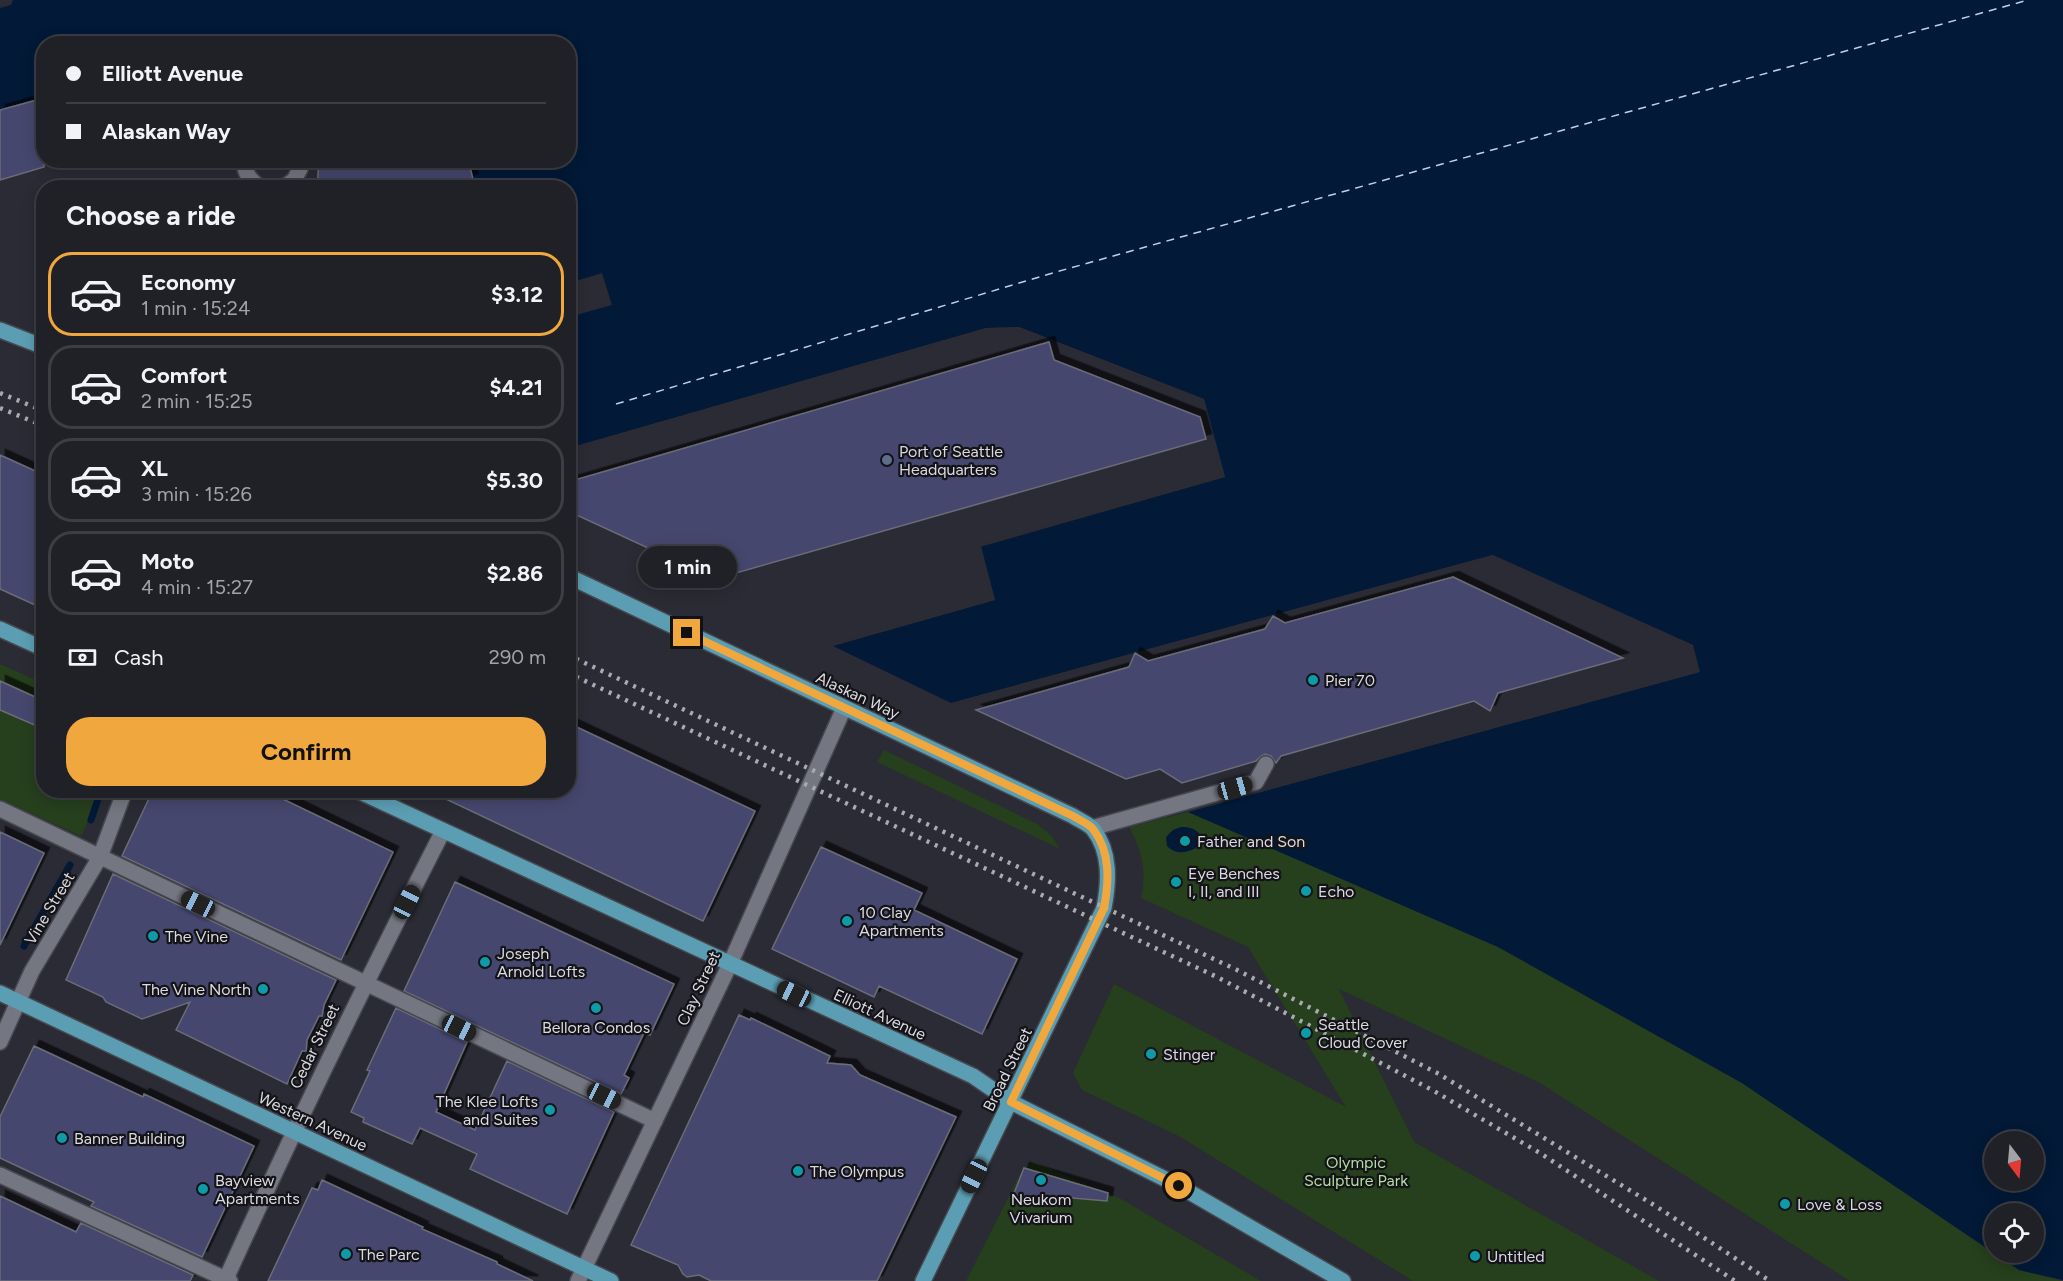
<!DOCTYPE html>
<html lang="en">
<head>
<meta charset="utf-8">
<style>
  :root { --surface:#202027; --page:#2d2d33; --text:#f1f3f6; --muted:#a2a3a7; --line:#3d3e44; --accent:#efa73e }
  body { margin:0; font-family:Figtree,sans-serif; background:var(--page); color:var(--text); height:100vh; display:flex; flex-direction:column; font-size:22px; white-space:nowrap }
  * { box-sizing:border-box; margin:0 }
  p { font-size:20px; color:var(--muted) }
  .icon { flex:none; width:33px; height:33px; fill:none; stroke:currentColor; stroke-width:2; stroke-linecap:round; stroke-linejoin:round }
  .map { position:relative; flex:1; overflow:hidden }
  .details { position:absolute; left:36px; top:180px; width:540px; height:618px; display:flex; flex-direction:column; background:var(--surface); border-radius:24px; box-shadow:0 3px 15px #0003,0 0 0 2px var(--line) }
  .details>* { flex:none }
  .top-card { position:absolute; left:36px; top:36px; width:540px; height:132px; border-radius:24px; box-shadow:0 3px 15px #0003,0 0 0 2px var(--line); display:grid; align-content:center; height:132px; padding:0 30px; background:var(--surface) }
  .needle { width:39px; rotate:164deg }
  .buttons { position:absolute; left:1984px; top:1131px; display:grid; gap:12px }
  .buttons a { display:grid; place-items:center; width:60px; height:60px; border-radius:50%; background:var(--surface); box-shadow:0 3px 15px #0003,0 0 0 2px var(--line); font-size:30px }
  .end { position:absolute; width:27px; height:27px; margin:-14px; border:8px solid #efa73e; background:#111; box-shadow:0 0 0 3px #111 }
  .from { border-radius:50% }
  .bubble { position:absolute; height:42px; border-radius:21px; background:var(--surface); box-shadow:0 3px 15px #0003,0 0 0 2px var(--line); font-size:20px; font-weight:700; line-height:42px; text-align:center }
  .car { position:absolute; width:18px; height:36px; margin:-18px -9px; border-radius:8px; box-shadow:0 0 4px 2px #0007; background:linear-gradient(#222 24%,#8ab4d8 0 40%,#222 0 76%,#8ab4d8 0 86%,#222 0) }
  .top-card b { display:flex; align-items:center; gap:21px; height:57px; font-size:22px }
  .top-card b+b { border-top:2px solid var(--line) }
  .top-card i { width:15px; height:15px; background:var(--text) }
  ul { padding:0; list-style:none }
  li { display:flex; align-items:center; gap:18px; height:84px; margin:0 12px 9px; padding:0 18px; border:3px solid var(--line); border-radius:24px }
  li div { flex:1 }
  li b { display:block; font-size:22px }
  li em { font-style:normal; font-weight:700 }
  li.active { border-color:var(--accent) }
  li>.icon { width:54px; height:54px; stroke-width:1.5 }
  h2 { padding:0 30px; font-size:27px; line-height:72px }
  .pay { display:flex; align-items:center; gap:15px; height:66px; padding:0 30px; font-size:22px }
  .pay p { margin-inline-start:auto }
  .primary-button { display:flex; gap:12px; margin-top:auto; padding:12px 30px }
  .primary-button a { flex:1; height:69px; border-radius:24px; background:var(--accent); color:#111; font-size:24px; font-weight:700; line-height:69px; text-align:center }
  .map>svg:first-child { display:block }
  .green { fill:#263f1d }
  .water { fill:#021937; fill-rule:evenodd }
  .pier { fill:#2a2b34 }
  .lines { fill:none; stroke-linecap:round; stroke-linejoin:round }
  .stream { stroke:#021937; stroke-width:7 }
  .ferry { stroke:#b6d2f5; stroke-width:1.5; stroke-dasharray:8 6; stroke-linecap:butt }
  .building { fill:#44466e; stroke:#6b6c77; stroke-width:1.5; filter:url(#shadow) }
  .minor-casing { stroke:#46474f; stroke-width:18 }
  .major-casing { stroke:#46474f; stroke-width:18 }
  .minor { stroke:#747681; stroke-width:15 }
  .major { stroke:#5b9eb3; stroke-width:15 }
  .rail { stroke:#aaaab2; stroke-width:4.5; stroke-dasharray:3 6; stroke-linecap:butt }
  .route { stroke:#efa73e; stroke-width:8 }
  .service-dot { fill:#5c6f8a; stroke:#131318; stroke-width:2 }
  .culture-dot { fill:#0f9aa8; stroke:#131318; stroke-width:2 }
  .labels { text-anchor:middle; stroke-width:4.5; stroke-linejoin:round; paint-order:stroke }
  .poi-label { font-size:16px; fill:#dadae1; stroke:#131318; text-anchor:start }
  .street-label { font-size:16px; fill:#dadae1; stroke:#131318 }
  .park-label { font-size:16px; fill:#b1dea0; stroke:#131318 }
</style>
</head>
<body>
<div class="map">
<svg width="2063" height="1281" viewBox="0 0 2063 1281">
  <defs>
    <filter id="shadow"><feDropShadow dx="5.5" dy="-5.5" stdDeviation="0" flood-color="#0009"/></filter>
  </defs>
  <rect width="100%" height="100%" fill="#2a2b34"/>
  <path class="green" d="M 0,664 L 43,683 L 44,790 L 102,791 L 81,836 L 0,799 Z
    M 884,750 L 1037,824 L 1052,836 L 1060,849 L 877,762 Z
    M 1188,812 L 1498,947 L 1742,1083 L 2019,1270 L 2063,1281 L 1850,1281 L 1540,1083 L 1339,989 L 1414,1142 L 1659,1281 L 1413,1281 L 1179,1136 L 1082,1090 L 1073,1073 L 1114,984 L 1346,1107 L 1248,947 L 1141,898 C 1147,873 1142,849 1129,827 Z
    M 1034,1162 L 1121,1199 L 1261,1281 L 966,1281 L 1023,1168 Z"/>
  <path class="water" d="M 13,0 L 2063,0 L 2063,1280 L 2019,1270 L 1742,1083 L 1498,947 L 1188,812 L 1699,672 L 1693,645 L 1492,555 L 951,703 L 833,646 L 995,600 L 980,547 L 1225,477 L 1204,399 L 1019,327 L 986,328 L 569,448 L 568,188 L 442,187 L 473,179 L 468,161 L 568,160 L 568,44 L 284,44 L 261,35 L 231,44 L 44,44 L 43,98 L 0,110 L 0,8 L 11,5 ZM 1995,1142 L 2034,1142 L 2034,1180 L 1995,1180 ZM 1995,1214 L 2034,1214 L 2034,1252 L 1995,1252 Z
    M 1181,827 C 1191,827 1198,829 1202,839 L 1196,848 C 1186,853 1176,855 1167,846 L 1166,837 L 1173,830 Z"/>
  <path class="pier" d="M 602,273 L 612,305 L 569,317 L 569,283 Z
    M 1019,327 L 1204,399 L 1225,477 L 981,546 L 995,600 L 832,646 L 830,645 L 832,643 L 992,598 L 977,547 L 979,544 L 1221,475 L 1201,401 L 1018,330 L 986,331 L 569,451 L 569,448 L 986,328 Z
    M 1493,555 L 1693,645 L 1700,672 L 1188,812 L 1186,811 L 1696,669 L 1690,647 L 1492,558 L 955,705 L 951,703 Z"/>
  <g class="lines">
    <path class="stream" d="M 91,820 L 101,790
      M 24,946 L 70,865"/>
    <path class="ferry" d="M 616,404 L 1056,272 L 2028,0"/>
  </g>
  <path class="building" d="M 44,98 L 44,167 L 0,180 L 0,110 Z
    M 319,160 L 468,160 L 473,179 L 442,188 L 317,188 Z
    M 1049,342 L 1054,360 L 1200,417 L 1206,439 L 715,579 L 568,511 L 568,482 Z
    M 0,455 L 44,475 L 44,609 L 0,589 Z
    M 1453,577 L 1623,658 L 1498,693 L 1490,711 L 1474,701 L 1281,756 L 1276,763 L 1271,756 L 1265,754 L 1261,756 L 1256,761 L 1182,783 L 1160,769 L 1126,779 L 976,710 L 1129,667 L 1135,653 L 1148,661 L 1265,629 L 1273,616 L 1285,623 Z
    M 0,681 L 44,701 L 44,729 L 0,710 Z
    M 568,723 L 755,811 L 703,921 L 427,790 L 568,790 Z
    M 153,790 L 264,790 L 393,852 L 341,960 L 122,856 Z
    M 0,832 L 44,853 L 0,945 Z
    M 821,847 L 922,893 L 914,910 L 1017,959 L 982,1034 L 879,986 L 874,997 L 772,949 Z
    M 113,874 L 336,980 L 324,1005 L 322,1016 L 319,1016 L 307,1040 L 306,1051 L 302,1051 L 287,1084 L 176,1030 L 190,1002 L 142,1019 L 106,1002 L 103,997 L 66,980 Z
    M 455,882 L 674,984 L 650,1035 L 644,1033 L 624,1075 L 629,1078 L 621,1094 L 404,991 Z
    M 396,1008 L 467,1042 L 436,1112 L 475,1130 L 507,1061 L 614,1112 L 567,1214 L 470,1169 L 477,1154 L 420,1128 L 412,1144 L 363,1122 L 364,1118 L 351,1112 L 370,1071 L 367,1070 Z
    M 739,1015 L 750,1020 L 751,1018 L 830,1056 L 827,1063 L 851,1065 L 860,1075 L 956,1117 L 877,1281 L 711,1281 L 699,1275 L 687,1277 L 683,1274 L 678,1265 L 631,1245 Z
    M 34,1046 L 143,1097 L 144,1094 L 254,1146 L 202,1257 L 91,1206 L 94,1202 L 0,1158 L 0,1117 Z
    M 1024,1168 L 1108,1193 L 1107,1201 L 1049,1196 L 1048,1205 L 1018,1203 L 1019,1196 L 1013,1196 Z
    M 322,1180 L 423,1227 L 422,1229 L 497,1262 L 497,1264 L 533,1281 L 268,1281 L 312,1188 L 318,1190 Z
    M 0,1196 L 76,1232 L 81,1223 L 193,1275 L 190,1281 L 0,1281 Z"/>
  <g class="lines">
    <defs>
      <path id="minor" d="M 244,160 C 244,173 251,182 262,188
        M 283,188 L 294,180 L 300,169
        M 0,809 L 655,1121
        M 1092,828 L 1256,782 L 1266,764
        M 0,1042 L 32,971 L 100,857 L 125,790
        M 0,1175 L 230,1281
        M 225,1281 C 294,1129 367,979 443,831
        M 578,1281 L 730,964 L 844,708"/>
      <path id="major" d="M 0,330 L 44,347
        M 568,576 L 1073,816 C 1079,820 1089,824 1093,829 C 1111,852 1109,882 1104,908 L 923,1281
        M 0,629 L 44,649
        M 356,790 L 973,1076 L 1011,1102 L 1179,1186 L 1343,1281
        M 0,993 L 611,1281"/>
    </defs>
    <use href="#minor" class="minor-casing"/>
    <use href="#major" class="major-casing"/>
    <use href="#minor" class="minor"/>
    <use href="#major" class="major"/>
    <path class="rail" d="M 0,393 L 44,411
      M 0,408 L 44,426
      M 568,655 L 1235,969 L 1439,1074 L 1654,1205 L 1770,1281
      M 568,673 L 1217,977 L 1434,1091 L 1540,1153 L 1735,1281"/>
  </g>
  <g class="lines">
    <path class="route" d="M 687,633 L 1073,816 C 1079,820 1089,824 1093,829 C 1111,852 1109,882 1104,908 L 1011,1102 L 1179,1186"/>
  </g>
  <circle class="service-dot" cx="887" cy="460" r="6"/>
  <g class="culture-dot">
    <circle cx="1313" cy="680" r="6"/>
    <circle cx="1185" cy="841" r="6"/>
    <circle cx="1176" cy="882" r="6"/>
    <circle cx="1306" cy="891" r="6"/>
    <circle cx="847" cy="921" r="6"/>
    <circle cx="153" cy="936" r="6"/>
    <circle cx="485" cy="962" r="6"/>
    <circle cx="263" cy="989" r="6"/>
    <circle cx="596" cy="1008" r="6"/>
    <circle cx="1306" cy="1033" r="6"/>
    <circle cx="1151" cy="1054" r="6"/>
    <circle cx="550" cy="1110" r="6"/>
    <circle cx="62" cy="1138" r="6"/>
    <circle cx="798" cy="1171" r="6"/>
    <circle cx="1041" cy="1180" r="6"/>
    <circle cx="203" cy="1189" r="6"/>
    <circle cx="1785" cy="1204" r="6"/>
    <circle cx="346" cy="1254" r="6"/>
    <circle cx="1475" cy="1256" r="6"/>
  </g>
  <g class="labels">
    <g class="poi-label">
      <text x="899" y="457">Port of Seattle<tspan x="899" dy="18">Headquarters</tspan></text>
      <text x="1325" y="686">Pier 70</text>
      <text x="1197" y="847">Father and Son</text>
      <text x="1188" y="879">Eye Benches<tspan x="1188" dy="18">I, II, and III</tspan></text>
      <text x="1318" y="897">Echo</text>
      <text x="859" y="918">10 Clay<tspan x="859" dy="18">Apartments</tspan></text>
      <text x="165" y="942">The Vine</text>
      <text x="497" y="959">Joseph<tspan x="497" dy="18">Arnold Lofts</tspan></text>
      <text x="251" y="995" text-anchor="end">The Vine North</text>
      <text x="1318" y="1030">Seattle<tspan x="1318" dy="18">Cloud Cover</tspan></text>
      <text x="596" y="1033" text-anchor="middle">Bellora Condos</text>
      <text x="1163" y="1060">Stinger</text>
      <text x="538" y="1107" text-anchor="end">The Klee Lofts<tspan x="538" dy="18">and Suites</tspan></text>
      <text x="74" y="1144">Banner Building</text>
      <text x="810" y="1177">The Olympus</text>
      <text x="215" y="1186">Bayview<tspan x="215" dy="18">Apartments</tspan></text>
      <text x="1041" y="1205" text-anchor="middle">Neukom<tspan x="1041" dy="18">Vivarium</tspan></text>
      <text x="1797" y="1210">Love &amp; Loss</text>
      <text x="358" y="1260">The Parc</text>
      <text x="1487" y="1262">Untitled</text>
    </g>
    <g class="street-label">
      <text transform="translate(858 695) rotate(25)" y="6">Alaskan Way</text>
      <text transform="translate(49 908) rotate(-59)" y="6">Vine Street</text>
      <text transform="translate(698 988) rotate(-65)" y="6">Clay Street</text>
      <text transform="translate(880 1014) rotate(25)" y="6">Elliott Avenue</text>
      <text transform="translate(314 1046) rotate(-64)" y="6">Cedar Street</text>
      <text transform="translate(1007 1069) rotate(-64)" y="6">Broad Street</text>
      <text transform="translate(313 1121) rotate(25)" y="6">Western Avenue</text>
    </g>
    <g class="park-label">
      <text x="1356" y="1168">Olympic<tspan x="1356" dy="18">Sculpture Park</tspan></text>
    </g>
  </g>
</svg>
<div class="buttons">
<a><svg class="needle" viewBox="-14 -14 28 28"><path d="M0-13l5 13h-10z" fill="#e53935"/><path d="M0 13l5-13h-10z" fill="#a2a3a7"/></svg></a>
<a><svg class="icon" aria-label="locate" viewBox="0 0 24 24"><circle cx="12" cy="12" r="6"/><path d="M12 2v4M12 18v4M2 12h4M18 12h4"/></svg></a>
</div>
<i class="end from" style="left:1179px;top:1186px"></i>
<i class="end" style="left:687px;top:633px"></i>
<div class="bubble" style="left:638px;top:546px;width:99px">1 min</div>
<i class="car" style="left:1235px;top:788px;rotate:74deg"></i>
<i class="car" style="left:407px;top:902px;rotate:27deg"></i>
<i class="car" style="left:198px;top:904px;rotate:296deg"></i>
<i class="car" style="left:794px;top:994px;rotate:295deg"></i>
<i class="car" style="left:459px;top:1028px;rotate:115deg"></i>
<i class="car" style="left:604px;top:1096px;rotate:116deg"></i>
<i class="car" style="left:974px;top:1176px;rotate:206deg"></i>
<div class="top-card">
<b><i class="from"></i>Elliott Avenue</b>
<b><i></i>Alaskan Way</b>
</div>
<section class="details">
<h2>Choose a ride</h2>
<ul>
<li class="active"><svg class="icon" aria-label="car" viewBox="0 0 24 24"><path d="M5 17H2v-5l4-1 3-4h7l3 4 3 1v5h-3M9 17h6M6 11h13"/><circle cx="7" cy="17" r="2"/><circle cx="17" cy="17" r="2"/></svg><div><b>Economy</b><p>1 min · 15:24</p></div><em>$3.12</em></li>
<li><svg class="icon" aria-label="car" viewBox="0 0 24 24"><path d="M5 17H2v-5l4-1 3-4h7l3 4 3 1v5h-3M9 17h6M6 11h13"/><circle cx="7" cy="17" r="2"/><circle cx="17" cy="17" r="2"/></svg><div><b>Comfort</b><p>2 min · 15:25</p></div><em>$4.21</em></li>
<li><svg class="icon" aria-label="car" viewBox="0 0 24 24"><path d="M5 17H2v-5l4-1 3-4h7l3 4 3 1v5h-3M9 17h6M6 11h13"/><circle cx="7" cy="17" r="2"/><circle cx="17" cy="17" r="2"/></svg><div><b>XL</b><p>3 min · 15:26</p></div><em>$5.30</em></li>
<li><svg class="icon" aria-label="car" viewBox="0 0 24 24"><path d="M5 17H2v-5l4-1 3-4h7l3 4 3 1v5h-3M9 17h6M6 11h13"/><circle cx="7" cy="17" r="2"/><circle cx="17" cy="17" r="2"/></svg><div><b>Moto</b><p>4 min · 15:27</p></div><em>$2.86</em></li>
</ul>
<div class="pay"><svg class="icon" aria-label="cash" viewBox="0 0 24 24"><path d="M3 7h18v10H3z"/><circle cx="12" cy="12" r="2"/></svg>Cash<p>290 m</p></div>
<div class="primary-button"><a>Confirm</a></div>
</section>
</div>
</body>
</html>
